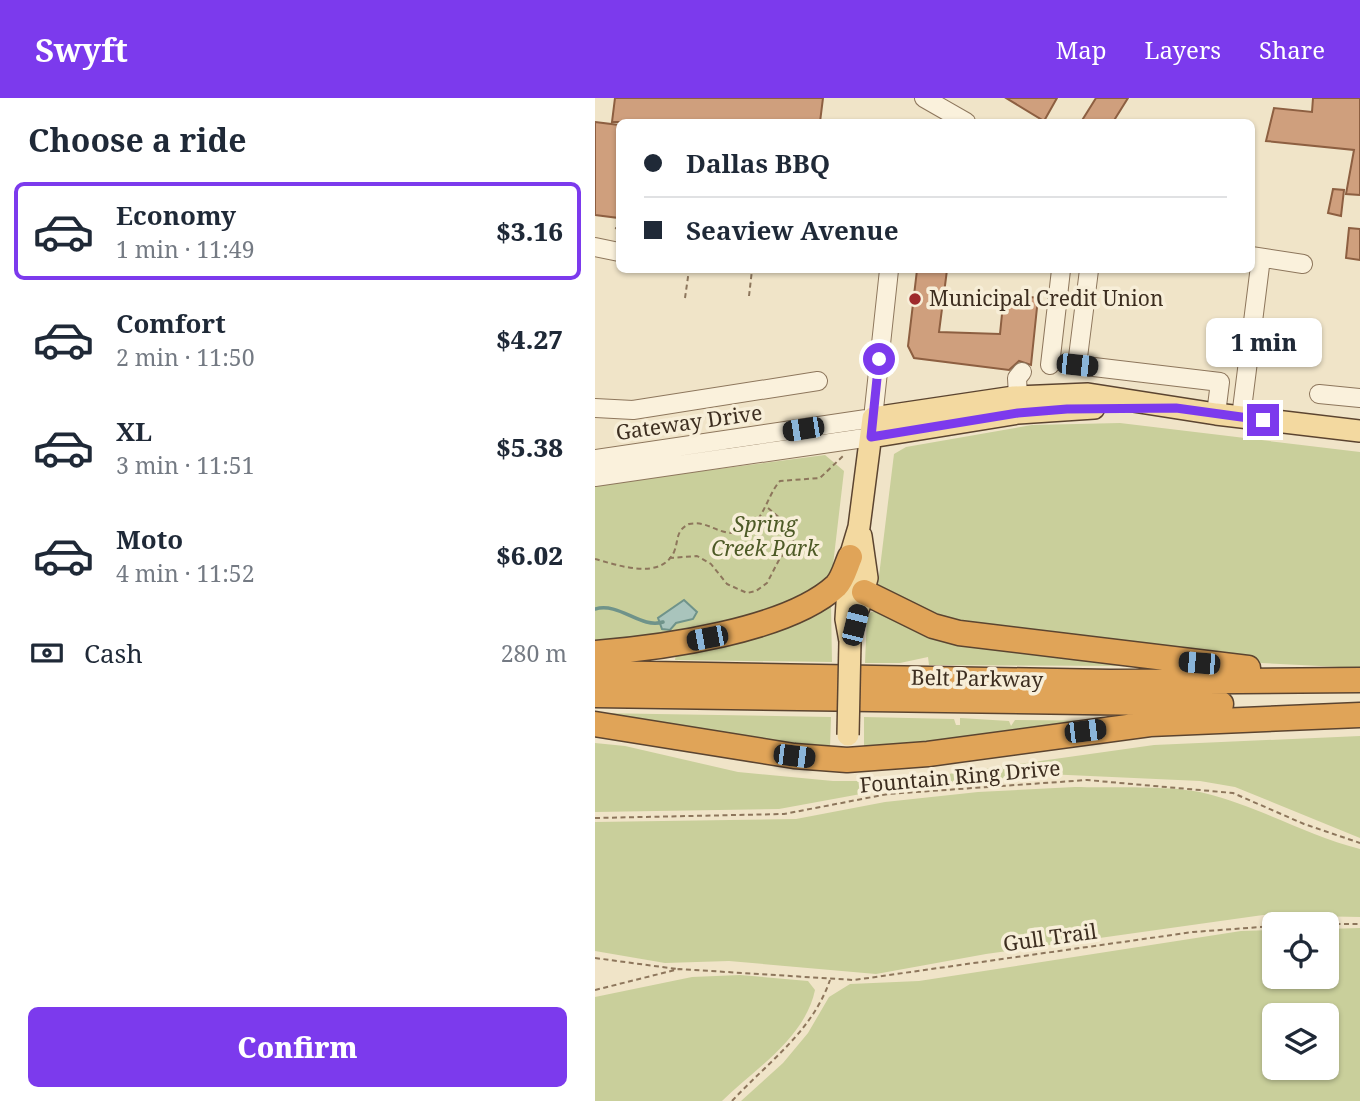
<!DOCTYPE html>
<html lang="en">
<head>
<meta charset="utf-8">
<style>
  :root { --surface:#fff; --page:#f2f2f3; --text:#1f2937; --muted:#747a83; --line:#e0e1e3; --accent:#7c3aed }
  body { margin:0; font-family:"Noto Serif",serif; background:var(--page); color:var(--text); height:100vh; display:flex; flex-direction:column; font-size:26px; white-space:nowrap }
  * { box-sizing:border-box; margin:0 }
  p { font-size:23px; color:var(--muted) }
  .icon { flex:none; width:38px; height:38px; fill:none; stroke:currentColor; stroke-width:2; stroke-linecap:round; stroke-linejoin:round }
  .map { position:relative; flex:1; overflow:hidden }
  .drawer { display:flex; flex-direction:column; background:var(--surface); width:595px }
  .drawer>* { flex:none }
  .guide { position:absolute; left:21px; top:21px; width:639px; height:154px; border-radius:10px; box-shadow:0 2px 5px #0004; display:grid; align-content:center; height:154px; padding:0 28px; background:var(--surface) }
  .controls { position:absolute; left:667px; top:814px; display:grid; gap:14px }
  .controls a { display:grid; place-items:center; width:77px; height:77px; border-radius:10px; background:var(--surface); box-shadow:0 2px 5px #0004; font-size:35px }
  .end { position:absolute; width:32px; height:32px; margin:-16px; border:9px solid #7c3aed; background:#fff; box-shadow:0 0 0 4px #fff }
  .from { border-radius:50% }
  .bubble { position:absolute; height:49px; border-radius:10px; background:var(--surface); box-shadow:0 2px 5px #0004; font-size:23px; font-weight:800; line-height:49px; text-align:center }
  .car { position:absolute; width:21px; height:42px; margin:-21px -10px; border-radius:9px; box-shadow:0 0 5px 2px #0007; background:linear-gradient(#222 24%,#8ab4d8 0 40%,#222 0 76%,#8ab4d8 0 86%,#222 0) }
  .guide b { display:flex; align-items:center; gap:24px; height:66px; font-size:26px }
  .guide b+b { border-top:2px solid var(--line) }
  .guide i { width:18px; height:18px; background:var(--text) }
  ul { padding:0; list-style:none }
  li { display:flex; align-items:center; gap:21px; height:98px; margin:0 14px 10px; padding:0 14px; border:4px solid transparent; border-radius:10px }
  li div { flex:1 }
  li b { display:block; font-size:26px }
  li em { font-style:normal; font-weight:800 }
  li.active { border-color:var(--accent) }
  li>.icon { width:63px; height:63px; stroke-width:1.5 }
  h2 { padding:0 28px; font-size:32px; line-height:84px }
  .pay { display:flex; align-items:center; gap:18px; height:77px; padding:0 28px; font-size:26px }
  .pay p { margin-inline-start:auto }
  .action { display:flex; gap:14px; margin-top:auto; padding:14px 28px }
  .action a { flex:1; height:80px; border-radius:10px; background:var(--accent); color:#fff; font-size:28px; font-weight:800; line-height:80px; text-align:center }
  header { display:flex; align-items:center; gap:42px; box-sizing:border-box; height:98px; padding:0 35px; background:var(--accent); color:#fff }
  header strong { font-size:33px }
  nav { display:flex; gap:38px; margin-inline-start:auto; font-size:24px }
  main { display:flex; flex:1; min-height:0 }
  .map>svg:first-child { display:block }
  .green { fill:#c9cf9b; fill-rule:evenodd }
  .water { fill:#a9c4bc; stroke:#6f938a; stroke-width:2 }
  .lines { fill:none; stroke-linecap:round; stroke-linejoin:round }
  .stream { stroke:#6f938a; stroke-width:3.5 }
  .building { fill:#cf9f7d; stroke:#8d5f41; stroke-width:2 }
  .minor-casing { stroke:#8d765c; stroke-width:20 }
  .major-casing { stroke:#5b4430; stroke-width:24 }
  .highway-casing { stroke:#5b4430; stroke-width:27 }
  .path { stroke:#8d765c; stroke-width:2; stroke-dasharray:5 3.5; stroke-linecap:butt }
  .minor { stroke:#faf1dc; stroke-width:18 }
  .major { stroke:#f3d9a0; stroke-width:21 }
  .highway { stroke:#e0a458; stroke-width:24 }
  .major-bridge-casing { stroke:#5b4430; stroke-width:24; stroke-linecap:butt }
  .major-bridge { stroke:#f3d9a0; stroke-width:21 }
  .route { stroke:#7c3aed; stroke-width:9 }
  .poi-dot { fill:#9e2a2b; stroke:#f7eed8; stroke-width:2.5 }
  .labels { text-anchor:middle; stroke-width:7; stroke-linejoin:round; paint-order:stroke }
  .poi-label { font-size:21px; fill:#3d2e20; stroke:#f7eed8; text-anchor:start }
  .street-label { font-size:21px; fill:#3d2e20; stroke:#f7eed8 }
  .park-label { font-size:21px; font-style:italic; fill:#4d5a26; stroke:#f7eed8 }
</style>
</head>
<body>
<header>
<strong>Swyft</strong>
<nav><a>Map</a><a>Layers</a><a>Share</a></nav>
</header>
<main>
<section class="drawer">
<h2>Choose a ride</h2>
<ul>
<li class="active"><svg class="icon" aria-label="car" viewBox="0 0 24 24"><path d="M5 17H2v-5l4-1 3-4h7l3 4 3 1v5h-3M9 17h6M6 11h13"/><circle cx="7" cy="17" r="2"/><circle cx="17" cy="17" r="2"/></svg><div><b>Economy</b><p>1 min · 11:49</p></div><em>$3.16</em></li>
<li><svg class="icon" aria-label="car" viewBox="0 0 24 24"><path d="M5 17H2v-5l4-1 3-4h7l3 4 3 1v5h-3M9 17h6M6 11h13"/><circle cx="7" cy="17" r="2"/><circle cx="17" cy="17" r="2"/></svg><div><b>Comfort</b><p>2 min · 11:50</p></div><em>$4.27</em></li>
<li><svg class="icon" aria-label="car" viewBox="0 0 24 24"><path d="M5 17H2v-5l4-1 3-4h7l3 4 3 1v5h-3M9 17h6M6 11h13"/><circle cx="7" cy="17" r="2"/><circle cx="17" cy="17" r="2"/></svg><div><b>XL</b><p>3 min · 11:51</p></div><em>$5.38</em></li>
<li><svg class="icon" aria-label="car" viewBox="0 0 24 24"><path d="M5 17H2v-5l4-1 3-4h7l3 4 3 1v5h-3M9 17h6M6 11h13"/><circle cx="7" cy="17" r="2"/><circle cx="17" cy="17" r="2"/></svg><div><b>Moto</b><p>4 min · 11:52</p></div><em>$6.02</em></li>
</ul>
<div class="pay"><svg class="icon" aria-label="cash" viewBox="0 0 24 24"><path d="M3 7h18v10H3z"/><circle cx="12" cy="12" r="2"/></svg>Cash<p>280 m</p></div>
<div class="action"><a>Confirm</a></div>
</section>
<div class="map">
<svg width="765" height="1003" viewBox="0 0 765 1003">
  <rect width="100%" height="100%" fill="#f0e4c8"/>
  <path class="green" d="M 525,325 L 765,354 L 765,570 L 667,565 L 535,553 L 334,517 L 283,486 L 299,356 L 311,349 L 437,327 Z
    M 230,357 L 249,373 L 236,484 L 176,516 L 0,550 L 0,387 Z
    M 236,506 L 237,564 L 80,562 L 81,556 Z
    M 276,514 L 283,514 L 349,543 L 546,568 L 334,567 L 333,559 L 305,565 L 270,565 L 272,518 Z
    M 0,615 L 236,619 L 235,651 L 233,653 Z
    M 269,619 L 359,621 L 361,627 L 365,627 L 365,620 L 414,623 L 416,628 L 420,622 L 529,623 L 338,649 L 269,649 Z
    M 765,638 L 765,740 L 640,689 L 605,683 L 451,676 L 293,691 L 184,711 L 0,714 L 0,645 L 30,648 L 143,674 L 238,683 L 303,683 L 559,647 Z
    M 480,689 C 516,690 576,687 609,695 C 663,708 711,737 765,751 L 765,819 L 668,817 L 391,856 L 281,876 L 134,863 L 70,865 L 0,853 L 0,724 L 201,721 L 290,704 L 383,694 Z
    M 765,830 L 765,1003 L 146,1003 L 188,965 L 213,935 L 234,899 L 255,886 L 324,883 L 646,833 L 679,832 L 679,878 L 732,878 L 732,831 ZM 679,917 L 732,917 L 732,970 L 679,970 Z
    M 145,877 L 213,883 L 220,892 C 210,940 160,971 127,1003 L 0,1003 L 0,899 L 97,879 Z"/>
  <path class="water" d="M 89,502 L 102,514 L 98,521 L 81,525 L 75,532 L 67,531 L 63,520 Z"/>
  <g class="lines">
    <path class="stream" d="M 0,511 C 25,504 45,531 68,524"/>
  </g>
  <path class="building" d="M 20,0 L 228,0 L 225,24 L 17,24 Z
    M 411,0 L 462,0 L 449,23 Z
    M 501,0 L 533,0 L 518,24 L 486,24 Z
    M 718,0 L 765,0 L 765,97 L 751,96 L 759,52 L 671,43 L 679,10 L 717,14 Z
    M 0,24 L 24,27 L 24,120 L 0,117 Z
    M 738,91 L 749,92 L 746,118 L 733,115 Z
    M 754,130 L 765,131 L 765,162 L 751,160 Z
    M 322,172 L 352,172 L 344,234 L 405,236 L 409,196 L 443,200 L 436,267 L 424,263 L 414,272 L 319,260 L 313,248 Z"/>
  <g class="lines">
    <defs>
      <path id="minor" d="M 329,0 L 371,24
        M 0,149 L 24,154
        M 656,158 L 708,166
        M 494,172 L 482,267 L 625,284 L 621,316
        M 455,267 L 466,172
        M 724,296 L 765,300
        M 423,298 L 422,280 L 427,274
        M 0,310 L 38,312 L 223,283
        M 646,319 L 666,160
        M 0,361 L 278,320 L 294,172
        M 0,379 L 276,339"/>
      <path id="major" d="M 276,339 L 423,315 L 499,310
        M 264,509 L 272,480 L 266,438
        M 255,543 L 251,521 L 255,459 L 264,429 L 278,320 L 419,299 L 493,296 L 621,316 L 765,333"/>
      <path id="highway" d="M 269,494 L 338,528 L 364,535 L 653,570
        M 0,555 C 65,550 192,533 241,488 C 248,481 251,468 255,459
        M 0,575 L 515,584 L 765,582
        M 0,597 L 626,606
        M 0,626 L 199,658 L 252,662 L 333,656 L 555,626 L 765,617"/>
    </defs>
    <use href="#minor" class="minor-casing"/>
    <use href="#major" class="major-casing"/>
    <use href="#highway" class="highway-casing"/>
    <path class="path" d="M 20,130 L 24,131
      M 154,198 L 157,172
      M 90,200 L 94,172
      M 74,460 L 102,458 L 116,466 L 132,486 L 152,495 L 161,493 L 172,485 L 185,460 L 199,446 L 195,429 L 173,410
      M 0,461 C 23,467 65,483 79,454 C 84,442 80,433 94,426 C 109,423 117,431 130,434 C 166,443 169,400 185,383 L 225,380 L 248,358
      M 0,720 L 189,716 L 293,696 L 492,682 L 638,695 L 709,726 L 765,745
      M 732,826 L 765,826
      M 0,860 L 82,871
      M 0,892 L 84,871 L 259,882 L 598,834 L 679,828
      M 137,1003 C 173,964 217,934 235,882"/>
    <use href="#minor" class="minor"/>
    <use href="#major" class="major"/>
    <use href="#highway" class="highway"/>
    <defs>
      <path id="major-bridge" d="M 253,637 L 255,543"/>
    </defs>
    <use href="#major-bridge" class="major-bridge-casing"/>
    <use href="#major-bridge" class="major-bridge"/>
  </g>
  <g class="lines">
    <path class="route" d="M 284,261 L 276,339 L 423,315 L 472,311 L 581,310 L 668,322"/>
  </g>
  <circle class="poi-dot" cx="320" cy="201" r="7"/>
  <g class="labels">
    <g class="poi-label">
      <text x="334" y="208">Municipal Credit Union</text>
    </g>
    <g class="street-label">
      <text transform="translate(94 325) rotate(-8)" y="7">Gateway Drive</text>
      <text transform="translate(382 581) rotate(1)" y="7">Belt Parkway</text>
      <text transform="translate(365 679) rotate(-5)" y="7">Fountain Ring Drive</text>
      <text transform="translate(455 840) rotate(-8)" y="7">Gull Trail</text>
    </g>
    <g class="park-label">
      <text x="170" y="434">Spring<tspan x="170" dy="24">Creek Park</tspan></text>
    </g>
  </g>
</svg>
<div class="controls">
<a><svg class="icon" aria-label="locate" viewBox="0 0 24 24"><circle cx="12" cy="12" r="6"/><path d="M12 2v4M12 18v4M2 12h4M18 12h4"/></svg></a>
<a><svg class="icon" aria-label="layers" viewBox="0 0 24 24"><path d="M12 4l9 5-9 5-9-5zM3 14l9 5 9-5"/></svg></a>
</div>
<i class="end from" style="left:284px;top:261px"></i>
<i class="end" style="left:668px;top:322px"></i>
<div class="bubble" style="left:611px;top:220px;width:116px">1 min</div>
<i class="car" style="left:482px;top:267px;rotate:96deg"></i>
<i class="car" style="left:208px;top:331px;rotate:261deg"></i>
<i class="car" style="left:260px;top:527px;rotate:14deg"></i>
<i class="car" style="left:112px;top:540px;rotate:259deg"></i>
<i class="car" style="left:604px;top:565px;rotate:275deg"></i>
<i class="car" style="left:490px;top:633px;rotate:83deg"></i>
<i class="car" style="left:199px;top:658px;rotate:97deg"></i>
<div class="guide">
<b><i class="from"></i>Dallas BBQ</b>
<b><i></i>Seaview Avenue</b>
</div>
</div>
</main>
</body>
</html>
